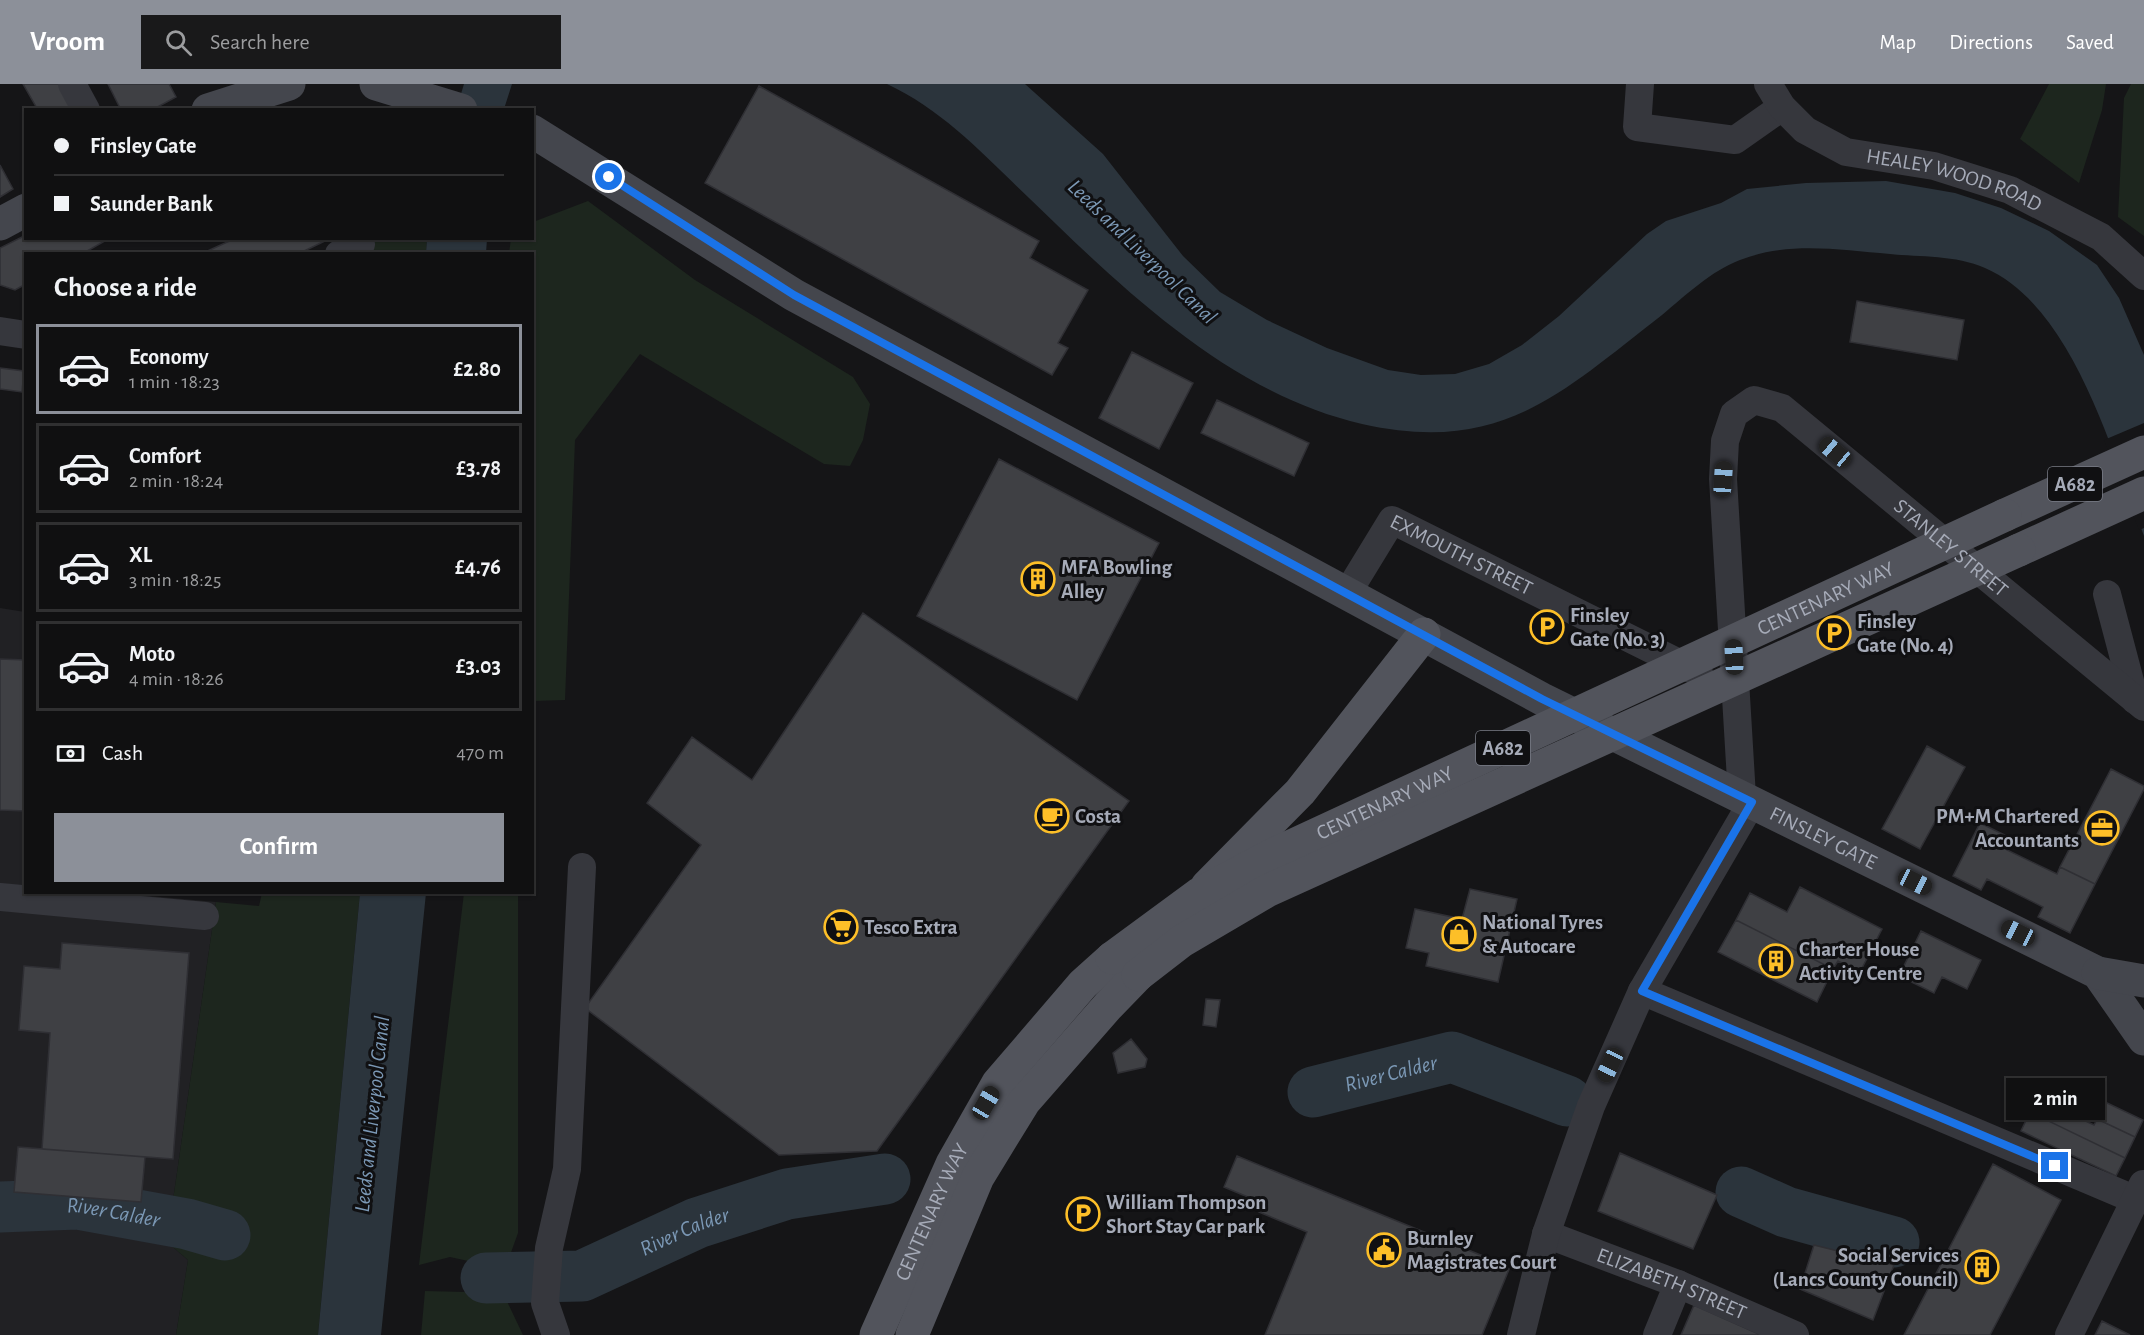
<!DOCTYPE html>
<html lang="en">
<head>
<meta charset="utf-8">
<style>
  :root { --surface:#101011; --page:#19191a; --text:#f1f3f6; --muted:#9c9d9f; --line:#303031; --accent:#8c9099 }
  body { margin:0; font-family:"Alegreya Sans",sans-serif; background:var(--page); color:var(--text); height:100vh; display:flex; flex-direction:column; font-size:22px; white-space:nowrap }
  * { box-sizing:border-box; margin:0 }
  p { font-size:20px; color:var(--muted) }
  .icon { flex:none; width:33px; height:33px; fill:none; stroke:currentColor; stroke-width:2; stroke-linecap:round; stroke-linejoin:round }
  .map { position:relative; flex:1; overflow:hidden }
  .panel { position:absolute; left:24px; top:168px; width:510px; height:642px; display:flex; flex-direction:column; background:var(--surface); border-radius:0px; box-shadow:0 2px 4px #0004,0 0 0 2px var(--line) }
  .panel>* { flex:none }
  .guide { position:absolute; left:24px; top:24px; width:510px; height:132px; border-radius:0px; box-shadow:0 2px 4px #0004,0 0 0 2px var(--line); display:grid; align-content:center; height:132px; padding:0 30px; background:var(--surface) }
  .end { position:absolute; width:27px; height:27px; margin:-14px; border:8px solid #1a73e8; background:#fff; box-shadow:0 0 0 3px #fff }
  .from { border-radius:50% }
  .bubble { position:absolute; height:42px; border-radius:0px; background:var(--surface); box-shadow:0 2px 4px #0004,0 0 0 2px var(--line); font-size:20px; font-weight:700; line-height:42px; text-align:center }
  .car { position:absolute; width:18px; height:36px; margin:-18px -9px; border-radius:8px; box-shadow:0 0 4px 2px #0007; background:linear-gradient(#222 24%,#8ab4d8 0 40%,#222 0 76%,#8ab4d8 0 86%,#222 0) }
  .guide b { display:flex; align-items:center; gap:21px; height:57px; font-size:22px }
  .guide b+b { border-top:2px solid var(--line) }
  .guide i { width:15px; height:15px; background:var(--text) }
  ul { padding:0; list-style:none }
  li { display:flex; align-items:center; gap:18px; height:90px; margin:0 12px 9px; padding:0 18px; border:3px solid var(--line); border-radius:0px }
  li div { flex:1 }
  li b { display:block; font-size:22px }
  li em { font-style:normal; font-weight:700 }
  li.on { border-color:var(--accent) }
  li>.icon { width:54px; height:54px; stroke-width:1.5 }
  h2 { padding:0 30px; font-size:27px; line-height:72px }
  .pay { display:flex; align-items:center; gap:15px; height:66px; padding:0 30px; font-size:22px }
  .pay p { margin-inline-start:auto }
  .action { display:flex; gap:12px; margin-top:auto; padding:12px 30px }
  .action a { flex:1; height:69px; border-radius:0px; background:var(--accent); color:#fff; font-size:24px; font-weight:700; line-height:69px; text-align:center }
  header { display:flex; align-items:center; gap:36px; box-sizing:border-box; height:84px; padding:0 30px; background:var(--accent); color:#fff }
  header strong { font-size:28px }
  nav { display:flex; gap:33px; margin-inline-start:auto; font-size:21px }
  .search { width:420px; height:54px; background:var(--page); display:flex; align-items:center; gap:15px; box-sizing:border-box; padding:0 21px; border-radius:0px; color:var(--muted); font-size:22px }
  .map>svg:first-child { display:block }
  .built { fill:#212124 }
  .green { fill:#1d261e }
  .water { fill:#2b343c }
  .pier { fill:#151517 }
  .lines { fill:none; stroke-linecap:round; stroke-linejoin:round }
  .river { stroke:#2b343c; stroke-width:51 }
  .building { fill:#3f4044; stroke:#2f2f34; stroke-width:1.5 }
  .street { stroke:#36373d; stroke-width:28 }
  .secondary { stroke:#44464d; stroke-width:33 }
  .primary { stroke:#52545c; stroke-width:33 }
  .primary-bridge { stroke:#52545c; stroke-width:33 }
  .route { stroke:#1a73e8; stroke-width:8 }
  .labels { text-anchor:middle; stroke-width:6; stroke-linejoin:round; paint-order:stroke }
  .shield { fill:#101012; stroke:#797c86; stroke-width:1.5 }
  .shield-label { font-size:20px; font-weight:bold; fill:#a6abb8 }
  .street-label { font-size:21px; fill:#a6abb8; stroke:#101012 }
  .poi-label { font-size:21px; font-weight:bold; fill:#a6abb8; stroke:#101012; text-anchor:start }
  .water-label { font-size:22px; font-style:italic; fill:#7b98b5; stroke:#101012 }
</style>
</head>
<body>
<header>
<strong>Vroom</strong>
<div class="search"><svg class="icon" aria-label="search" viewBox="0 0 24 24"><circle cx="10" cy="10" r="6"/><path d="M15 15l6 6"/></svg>Search here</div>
<nav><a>Map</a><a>Directions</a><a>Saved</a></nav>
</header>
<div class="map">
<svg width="2144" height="1251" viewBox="0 0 2144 1251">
  <rect width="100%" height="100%" fill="#151517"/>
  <path class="built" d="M 0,524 L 25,528 L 26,808 L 117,809 L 216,818 L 167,1158 L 188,1176 L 176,1251 L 0,1251 Z"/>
  <path class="green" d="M 2049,0 L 2106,0 L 2102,26 L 2079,99 L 2020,55 Z
    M 2131,0 L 2144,0 L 2144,152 L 2118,133 L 2124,14 Z
    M 588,117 L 695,196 L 853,293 L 870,320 L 863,356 L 850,382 L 824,380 L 640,270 L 575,356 L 565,616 L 533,617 L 532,170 L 509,169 L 511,155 L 532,154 L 533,138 Z
    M 375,155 L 427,155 L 426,169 L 372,170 Z
    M 262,809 L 360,809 L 318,1251 L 176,1251 L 188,1176 L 167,1158 L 216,818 L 259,822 Z
    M 464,809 L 518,809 L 518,1149 L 505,1185 L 450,1173 L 419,1181 Z
    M 425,1207 L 503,1209 L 523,1251 L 421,1251 Z"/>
  <path class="water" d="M 464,0 L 512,0 L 504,25 L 456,26 Z
    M 887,0 L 1025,0 L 1103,70 L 1183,172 L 1220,208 L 1267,236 L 1327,264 L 1388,286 L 1421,291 L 1455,290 L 1489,280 L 1522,261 L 1559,232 L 1647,150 L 1666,137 L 1721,119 L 1747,105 L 1806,99 L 1886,97 L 1955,109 L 2001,124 L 2049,147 L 2097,181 L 2119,214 L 2144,271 L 2144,452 C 2112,369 2073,222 1985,184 C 1956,171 1920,173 1890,170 C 1839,166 1789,157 1740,176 C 1711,187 1686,211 1662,231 C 1560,310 1501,371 1362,340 C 1230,310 1123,205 1029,114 C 985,72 943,26 887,0 Z
    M 427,155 L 487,155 L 486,169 L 426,169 Z
    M 360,809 L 426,809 L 381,1251 L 318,1251 Z"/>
  <path class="pier" d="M 2144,339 L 2144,444 L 2139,446 L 2104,356 Z"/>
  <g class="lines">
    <g class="river">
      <path id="s1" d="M 1313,1008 L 1452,973 L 1567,1017"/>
      <path d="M 1741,1108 L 1786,1128 L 1894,1158"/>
      <path id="s2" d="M 0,1123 L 77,1120 L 187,1140 L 225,1151"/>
      <path id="s3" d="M 486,1194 L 582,1192 L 697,1139 L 787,1110 L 885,1095"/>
    </g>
  </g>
  <path class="building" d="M 23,0 L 67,0 L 82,26 L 38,26 Z
    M 108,0 L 169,0 L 176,13 L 152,26 L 121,26 Z
    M 759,2 L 1039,157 L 1030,174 L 1088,206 L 1058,259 L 1068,264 L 1052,291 L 705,99 Z
    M 0,81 L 13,105 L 0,113 Z
    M 26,151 L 26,154 L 110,154 L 82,170 L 26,170 L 26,200 L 15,206 L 0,201 L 0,164 Z
    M 236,154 L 331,154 L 298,170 L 201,170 Z
    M 1857,217 L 1964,236 L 1957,276 L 1850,258 Z
    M 1132,268 L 1193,299 L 1159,365 L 1099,334 Z
    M 0,284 L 24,287 L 22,308 L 0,305 Z
    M 1217,316 L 1309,359 L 1294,392 L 1201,349 Z
    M 999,375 L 1159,459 L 1077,616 L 917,532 Z
    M 863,529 L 1129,717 L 877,1067 L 779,1071 L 585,924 L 701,761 L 647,719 L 692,653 L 752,696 Z
    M 0,575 L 26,576 L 26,727 L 0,726 Z
    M 1927,662 L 1965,683 L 1920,765 L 1882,745 Z
    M 2111,685 L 2144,702 L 2144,705 L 2095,800 L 2060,783 Z
    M 1980,739 L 2013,755 L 2007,766 L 2057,790 L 2060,783 L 2095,800 L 2070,849 L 2038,833 L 2043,823 L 1987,795 L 1981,806 L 1953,792 Z
    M 1800,803 L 1882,845 L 1860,888 L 1838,877 L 1833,885 L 1736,836 L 1750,809 L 1787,828 Z
    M 1470,805 L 1517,815 L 1498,898 L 1426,882 L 1429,869 L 1406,864 L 1415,825 L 1462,835 Z
    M 1736,836 L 1833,885 L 1817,918 L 1718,868 Z
    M 1921,847 L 1981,876 L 1967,905 L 1942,893 L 1934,909 L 1899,892 Z
    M 62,859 L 189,869 L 173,1075 L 42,1065 L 50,949 L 19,946 L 24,882 L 60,885 Z
    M 1206,915 L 1220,916 L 1216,943 L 1203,941 Z
    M 1131,955 L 1147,975 L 1145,983 L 1118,989 L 1113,969 Z
    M 2037,1014 L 2094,1041 L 2097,1035 L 2135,1053 L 2125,1074 L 2030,1028 Z
    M 2105,1018 L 2143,1036 L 2135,1053 L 2097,1035 Z
    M 2030,1028 L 2125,1074 L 2116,1092 L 2021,1047 Z
    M 18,1063 L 145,1073 L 141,1118 L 14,1108 Z
    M 1620,1069 L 1717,1111 L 1693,1165 L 1598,1127 Z
    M 1237,1072 L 1510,1183 L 1482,1251 L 1265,1251 L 1307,1148 L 1259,1128 L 1262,1119 L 1224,1103 Z
    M 1993,1080 L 2061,1116 L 1990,1251 L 1904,1251 Z
    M 1814,1161 L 1894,1181 L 1873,1236 L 1800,1205 Z
    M 1694,1221 L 1761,1251 L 1681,1251 Z
    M 2102,1237 L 2130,1251 L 2095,1251 Z"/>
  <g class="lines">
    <g class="street">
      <path d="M 72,0 L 86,26"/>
      <path d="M 1640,0 L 1637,43 L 1735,56 L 1782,23"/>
      <path id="s4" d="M 1768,0 L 1782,23 L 1805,46 L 1846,68 L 1934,82 L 2010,106 L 2101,153 L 2144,192"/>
      <path d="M 339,170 L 361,160"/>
      <path d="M 0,247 L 26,251"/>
      <path id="s5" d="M 1348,508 L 1392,436 L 1699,589"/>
      <path d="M 2107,510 L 2135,616"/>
      <path id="s6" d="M 1742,713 L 1723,395 L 1725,357 L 1734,330 L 1754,316 L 1782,324 L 2144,623"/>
      <path d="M 0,813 L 205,832"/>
      <path d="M 1642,907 L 2136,1116"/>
      <path id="s7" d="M 1546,1150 L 1678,1200 L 1795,1251"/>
      <path d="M 556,1251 L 545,1219 L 549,1164 L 567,1085 L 582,783"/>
      <path d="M 1521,1251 L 1546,1150 L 1591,1022 L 1642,907 L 1752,718"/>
      <path d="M 1657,1251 L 1678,1200"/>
      <path d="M 2069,1251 L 2143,1100"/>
    </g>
    <g class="secondary">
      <path d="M 376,0 L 461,26"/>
      <path d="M 208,26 L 289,0"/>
      <path id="s8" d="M 532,47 L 794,211 L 1542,615 L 2098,889 L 2144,955"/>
      <path d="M 0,140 L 26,126"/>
      <path d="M 2098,889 L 2144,897"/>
    </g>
    <g class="primary">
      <path d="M 2005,431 L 2144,368"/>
      <path d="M 2019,466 L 2144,409"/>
      <path d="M 1207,802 L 1300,708 L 1424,550"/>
      <path id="s9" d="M 876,1251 L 952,1080 L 998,999 L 1083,900 L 1112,874"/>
      <path d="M 912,1251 L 978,1093 L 1024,1018 L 1108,922 L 1138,891"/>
    </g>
    <g class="primary-bridge">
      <path id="s10" d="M 1112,874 L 1199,810 L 1270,772 L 2005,431"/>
      <path d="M 1138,891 L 1182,857 L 1267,807 L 2019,466"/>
    </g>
  </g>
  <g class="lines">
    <path class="route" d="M 609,93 L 794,211 L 1542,615 L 1752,718 L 1642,907 L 2055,1082"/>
  </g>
  <defs>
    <symbol id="building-ring" viewBox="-11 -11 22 22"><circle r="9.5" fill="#101012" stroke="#fdbf28" stroke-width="1.5"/><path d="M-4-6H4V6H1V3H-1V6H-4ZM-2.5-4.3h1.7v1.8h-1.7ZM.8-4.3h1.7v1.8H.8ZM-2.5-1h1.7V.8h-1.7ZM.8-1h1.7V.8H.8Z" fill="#fdbf28"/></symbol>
    <symbol id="parking-ring" viewBox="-11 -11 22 22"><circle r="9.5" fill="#101012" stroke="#fdbf28" stroke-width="1.5"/><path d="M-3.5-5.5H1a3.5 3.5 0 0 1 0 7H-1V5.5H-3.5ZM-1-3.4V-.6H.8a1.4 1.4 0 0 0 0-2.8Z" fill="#fdbf28"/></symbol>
    <symbol id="cafe-ring" viewBox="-11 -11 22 22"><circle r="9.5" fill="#101012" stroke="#fdbf28" stroke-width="1.5"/><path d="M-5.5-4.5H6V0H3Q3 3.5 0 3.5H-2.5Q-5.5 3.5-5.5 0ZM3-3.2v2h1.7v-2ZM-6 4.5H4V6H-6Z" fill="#fdbf28"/></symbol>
    <symbol id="office-ring" viewBox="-11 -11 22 22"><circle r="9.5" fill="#101012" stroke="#fdbf28" stroke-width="1.5"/><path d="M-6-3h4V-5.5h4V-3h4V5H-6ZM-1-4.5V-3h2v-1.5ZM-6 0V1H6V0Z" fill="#fdbf28"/></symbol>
    <symbol id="supermarket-ring" viewBox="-11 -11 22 22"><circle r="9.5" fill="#101012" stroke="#fdbf28" stroke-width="1.5"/><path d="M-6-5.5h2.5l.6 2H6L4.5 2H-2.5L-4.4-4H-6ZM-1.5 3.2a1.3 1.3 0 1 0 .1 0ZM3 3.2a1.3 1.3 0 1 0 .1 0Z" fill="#fdbf28"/></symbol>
    <symbol id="shop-ring" viewBox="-11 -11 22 22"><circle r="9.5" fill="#101012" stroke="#fdbf28" stroke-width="1.5"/><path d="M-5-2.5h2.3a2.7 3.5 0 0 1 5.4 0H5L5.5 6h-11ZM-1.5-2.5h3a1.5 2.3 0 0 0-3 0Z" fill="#fdbf28"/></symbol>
    <symbol id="civic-ring" viewBox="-11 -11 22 22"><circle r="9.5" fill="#101012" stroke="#fdbf28" stroke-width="1.5"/><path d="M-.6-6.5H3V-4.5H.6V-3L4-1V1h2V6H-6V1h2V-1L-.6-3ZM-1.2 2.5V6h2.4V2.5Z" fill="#fdbf28"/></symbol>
  </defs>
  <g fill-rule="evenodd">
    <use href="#building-ring" x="1019" y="476" width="38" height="38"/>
    <use href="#parking-ring" x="1528" y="524" width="38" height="38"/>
    <use href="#parking-ring" x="1815" y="530" width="38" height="38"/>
    <use href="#cafe-ring" x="1033" y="713" width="38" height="38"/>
    <use href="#office-ring" x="2083" y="725" width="38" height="38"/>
    <use href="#supermarket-ring" x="822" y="824" width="38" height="38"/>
    <use href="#shop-ring" x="1440" y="831" width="38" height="38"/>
    <use href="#building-ring" x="1757" y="858" width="38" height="38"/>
    <use href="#parking-ring" x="1064" y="1111" width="38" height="38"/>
    <use href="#civic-ring" x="1365" y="1147" width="38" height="38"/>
    <use href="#building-ring" x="1963" y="1164" width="38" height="38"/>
  </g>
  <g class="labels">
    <g class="shield">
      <rect x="2048" y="383" width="54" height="34" rx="4.5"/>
      <rect x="1476" y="647" width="54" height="34" rx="4.5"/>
    </g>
    <g class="shield-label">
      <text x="2075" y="407">A682</text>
      <text x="1503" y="671">A682</text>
    </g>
    <g class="street-label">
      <text dy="7" stroke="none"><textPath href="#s4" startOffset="218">HEALEY WOOD ROAD</textPath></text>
      <text dy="7" stroke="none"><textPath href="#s6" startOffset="658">STANLEY STREET</textPath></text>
      <text dy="7" stroke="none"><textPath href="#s5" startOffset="162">EXMOUTH STREET</textPath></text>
      <text dy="7" stroke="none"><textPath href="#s10" startOffset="801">CENTENARY WAY</textPath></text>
      <text dy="7" stroke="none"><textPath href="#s10" startOffset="315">CENTENARY WAY</textPath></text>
      <text dy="7" stroke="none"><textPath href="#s8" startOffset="1473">FINSLEY GATE</textPath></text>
      <text dy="7" stroke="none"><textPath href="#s9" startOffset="135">CENTENARY WAY</textPath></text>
      <text dy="7" stroke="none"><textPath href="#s7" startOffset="135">ELIZABETH STREET</textPath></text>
    </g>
    <g class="poi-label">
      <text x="1061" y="490">MFA Bowling<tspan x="1061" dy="24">Alley</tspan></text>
      <text x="1570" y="538">Finsley<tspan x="1570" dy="24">Gate (No. 3)</tspan></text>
      <text x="1857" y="544">Finsley<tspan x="1857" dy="24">Gate (No. 4)</tspan></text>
      <text x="1075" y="739">Costa</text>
      <text x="2079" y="739" text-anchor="end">PM+M Chartered<tspan x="2079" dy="24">Accountants</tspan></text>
      <text x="1482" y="845">National Tyres<tspan x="1482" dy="24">&amp; Autocare</tspan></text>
      <text x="864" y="850">Tesco Extra</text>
      <text x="1799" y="872">Charter House<tspan x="1799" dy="24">Activity Centre</tspan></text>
      <text x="1106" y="1125">William Thompson<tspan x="1106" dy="24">Short Stay Car park</tspan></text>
      <text x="1407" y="1161">Burnley<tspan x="1407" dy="24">Magistrates Court</tspan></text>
      <text x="1959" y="1178" text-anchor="end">Social Services<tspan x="1959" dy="24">(Lancs County Council)</tspan></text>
    </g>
    <g class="water-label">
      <text transform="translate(1143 167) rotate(44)" y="8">Leeds and Liverpool Canal</text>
      <text dy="8" stroke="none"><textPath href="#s1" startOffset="80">River Calder</textPath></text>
      <text transform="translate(371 1030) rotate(-84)" y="8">Leeds and Liverpool Canal</text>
      <text dy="8" stroke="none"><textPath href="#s2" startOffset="114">River Calder</textPath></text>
      <text dy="8" stroke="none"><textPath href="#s3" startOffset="208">River Calder</textPath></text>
    </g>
  </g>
</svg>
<i class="end from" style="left:609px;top:93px"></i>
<i class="end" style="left:2055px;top:1082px"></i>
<div class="bubble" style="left:2006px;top:994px;width:99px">2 min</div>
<i class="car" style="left:1835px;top:368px;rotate:310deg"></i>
<i class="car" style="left:1723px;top:395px;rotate:4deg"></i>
<i class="car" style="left:1734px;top:573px;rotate:357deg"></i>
<i class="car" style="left:1915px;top:798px;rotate:116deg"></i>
<i class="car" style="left:2018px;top:849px;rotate:296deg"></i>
<i class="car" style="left:1610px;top:981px;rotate:205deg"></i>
<i class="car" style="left:986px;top:1019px;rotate:30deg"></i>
<div class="guide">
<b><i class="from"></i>Finsley Gate</b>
<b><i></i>Saunder Bank</b>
</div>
<section class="panel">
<h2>Choose a ride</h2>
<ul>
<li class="on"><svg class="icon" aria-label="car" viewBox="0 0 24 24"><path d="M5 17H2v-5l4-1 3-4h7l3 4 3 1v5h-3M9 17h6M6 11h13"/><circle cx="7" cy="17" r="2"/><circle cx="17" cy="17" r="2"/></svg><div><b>Economy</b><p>1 min · 18:23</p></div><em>£2.80</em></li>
<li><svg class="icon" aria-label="car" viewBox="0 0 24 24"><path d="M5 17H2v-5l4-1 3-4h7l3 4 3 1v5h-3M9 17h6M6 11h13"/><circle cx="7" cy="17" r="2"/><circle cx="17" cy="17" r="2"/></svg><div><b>Comfort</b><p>2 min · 18:24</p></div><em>£3.78</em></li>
<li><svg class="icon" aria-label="car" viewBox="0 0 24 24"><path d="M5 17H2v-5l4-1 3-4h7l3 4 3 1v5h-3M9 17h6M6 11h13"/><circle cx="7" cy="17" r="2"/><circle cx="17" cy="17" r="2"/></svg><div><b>XL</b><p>3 min · 18:25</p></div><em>£4.76</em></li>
<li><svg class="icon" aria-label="car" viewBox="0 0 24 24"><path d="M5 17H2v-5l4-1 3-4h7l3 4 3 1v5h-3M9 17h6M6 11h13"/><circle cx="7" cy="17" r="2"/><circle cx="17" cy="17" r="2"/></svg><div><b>Moto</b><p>4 min · 18:26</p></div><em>£3.03</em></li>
</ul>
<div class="pay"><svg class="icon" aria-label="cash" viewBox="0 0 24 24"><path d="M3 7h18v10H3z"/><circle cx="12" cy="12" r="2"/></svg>Cash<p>470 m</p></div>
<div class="action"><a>Confirm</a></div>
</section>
</div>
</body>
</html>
